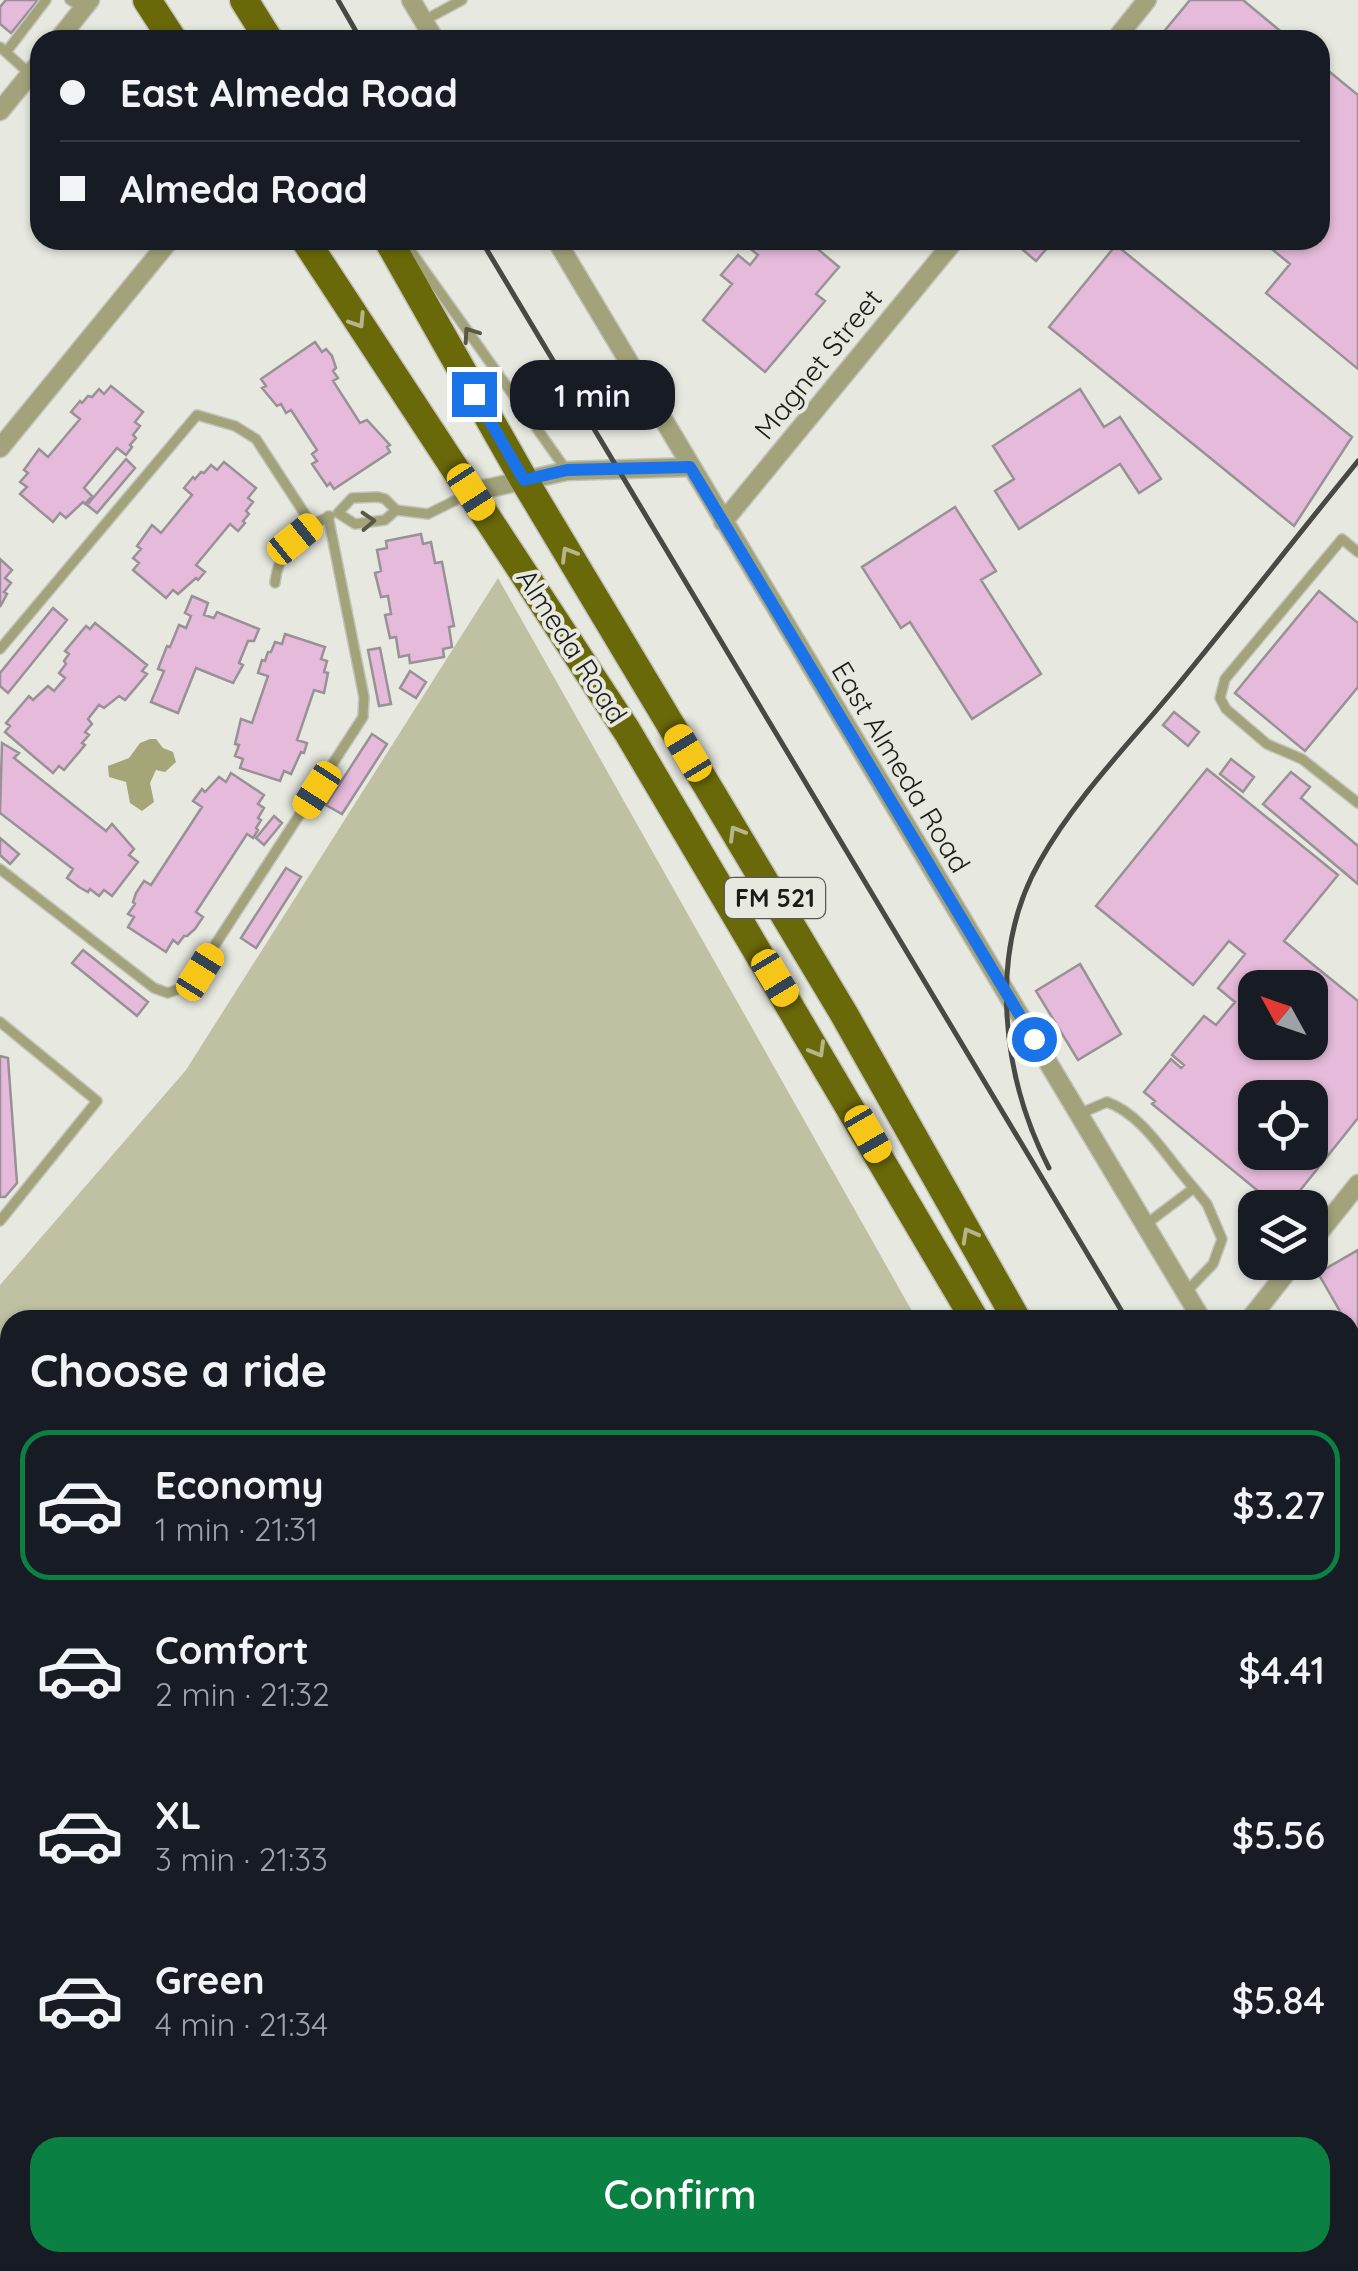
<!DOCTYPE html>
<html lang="en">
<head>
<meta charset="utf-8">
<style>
  :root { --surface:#171b24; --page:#20242c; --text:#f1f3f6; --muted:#9ea1a6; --line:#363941; --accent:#0b8043 }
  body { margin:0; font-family:Quicksand,sans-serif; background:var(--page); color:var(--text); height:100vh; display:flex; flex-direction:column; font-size:38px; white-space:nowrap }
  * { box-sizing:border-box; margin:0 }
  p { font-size:32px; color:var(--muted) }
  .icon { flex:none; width:55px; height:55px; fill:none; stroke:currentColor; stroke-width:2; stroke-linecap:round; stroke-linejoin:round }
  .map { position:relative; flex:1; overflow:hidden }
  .side { position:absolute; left:0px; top:1310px; width:1360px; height:962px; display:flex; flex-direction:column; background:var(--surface); border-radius:30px 30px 0 0; box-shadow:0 2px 8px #0004 }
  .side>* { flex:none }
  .hud { position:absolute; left:30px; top:30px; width:1300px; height:220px; border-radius:30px; box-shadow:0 2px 8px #0004; display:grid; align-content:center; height:220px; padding:0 30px; background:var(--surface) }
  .needle { width:65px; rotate:310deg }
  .tools { position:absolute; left:1238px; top:970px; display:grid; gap:20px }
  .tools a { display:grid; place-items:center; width:90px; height:90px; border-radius:20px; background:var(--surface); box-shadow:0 2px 8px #0004; font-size:50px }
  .end { position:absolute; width:45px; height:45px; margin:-22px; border:12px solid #1a73e8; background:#fff; box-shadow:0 0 0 5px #fff }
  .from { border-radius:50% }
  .bubble { position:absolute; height:70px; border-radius:30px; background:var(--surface); box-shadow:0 2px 8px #0004; font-size:32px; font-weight:600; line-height:70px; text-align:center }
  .car { position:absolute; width:30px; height:60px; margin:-30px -15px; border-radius:12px; box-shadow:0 0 8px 2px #0007; background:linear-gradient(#f5c518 24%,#345 0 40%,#f5c518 0 76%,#345 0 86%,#f5c518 0) }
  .hud b { display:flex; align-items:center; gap:35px; height:95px; font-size:38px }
  .hud b+b { border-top:2px solid var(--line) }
  .hud i { width:25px; height:25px; background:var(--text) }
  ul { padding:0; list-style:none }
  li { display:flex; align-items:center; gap:30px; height:150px; margin:0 20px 15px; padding:0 10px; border:5px solid transparent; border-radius:30px }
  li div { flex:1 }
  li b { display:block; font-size:38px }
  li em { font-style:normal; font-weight:600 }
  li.selected { border-color:var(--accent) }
  li>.icon { width:90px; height:90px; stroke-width:1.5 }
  h2 { padding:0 30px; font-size:45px; line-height:120px }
  .button { display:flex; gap:20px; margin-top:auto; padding:20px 30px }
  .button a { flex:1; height:115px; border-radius:30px; background:var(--accent); color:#fff; font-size:40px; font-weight:600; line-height:115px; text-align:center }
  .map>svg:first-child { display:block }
  .green { fill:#c0c1a2 }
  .water { fill:#a5a677 }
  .building { fill:#e5bada; stroke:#989196; stroke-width:2.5; fill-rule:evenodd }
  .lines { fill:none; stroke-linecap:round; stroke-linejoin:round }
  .lane-casing { stroke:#c2c3bb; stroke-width:12 }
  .street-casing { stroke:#c2c3bb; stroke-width:21 }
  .secondary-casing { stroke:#c2c3bb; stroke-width:29 }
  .primary-casing { stroke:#c2c3bb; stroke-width:31 }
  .path { stroke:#8e8f88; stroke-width:4; stroke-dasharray:5 8; stroke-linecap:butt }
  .lane { stroke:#a2a37a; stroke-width:9 }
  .street { stroke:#a2a37a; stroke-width:18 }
  .secondary { stroke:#818142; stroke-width:25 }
  .primary { stroke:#6a6909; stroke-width:28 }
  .rail { stroke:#484944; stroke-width:5 }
  .oneway { stroke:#b5b589 }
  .oneway2 { stroke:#585844 }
  .route { stroke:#1a73e8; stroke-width:12 }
  .labels { text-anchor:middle; stroke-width:8; stroke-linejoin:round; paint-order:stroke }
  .shield { fill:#e7e8df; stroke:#585854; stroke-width:2.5 }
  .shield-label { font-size:25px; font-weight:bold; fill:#1b1b18 }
  .street-label { font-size:28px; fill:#1b1b18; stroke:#e7e8df }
</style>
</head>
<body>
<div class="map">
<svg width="1358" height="2271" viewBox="0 0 1358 2271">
  <rect width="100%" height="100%" fill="#e7e8df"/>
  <path class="green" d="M 498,578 L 917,1320 L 10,1320 L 10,1618 L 0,1610 L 0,1285 L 186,1070 Z
    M 1350,2087 L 1358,2101 L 1358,2199 L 1350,2199 Z
    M 485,2262 L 814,2262 L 814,2263 L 791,2271 L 477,2271 Z"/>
  <path class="water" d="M 150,739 L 156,739 L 163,748 L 173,752 L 176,762 L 165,772 L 156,770 L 150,783 L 154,802 L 142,811 L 130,803 L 126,782 L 109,777 L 108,766 L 129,758 L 140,743 Z"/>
  <path class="building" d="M 6,0 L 38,0 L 11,33 L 0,24 L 0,7 Z
    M 1190,0 L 1243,0 L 1291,40 L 1157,40 Z
    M 1320,64 L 1358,95 L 1358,369 L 1266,293 L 1290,264 L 1261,240 L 1320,240 Z
    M 751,240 L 807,240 L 839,267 L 816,294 L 825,301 L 765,372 L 703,320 L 732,284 L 721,275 L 738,255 L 750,265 L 758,255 L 747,246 Z
    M 1011,240 L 1054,240 L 1036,261 Z
    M 1116,245 L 1352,437 L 1294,526 L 1049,327 Z
    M 315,342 L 322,352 L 326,349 L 332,356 L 336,368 L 333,371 L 338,378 L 333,381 L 360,423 L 367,420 L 390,445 L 387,447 L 390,452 L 334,489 L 330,483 L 327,486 L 312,464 L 317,461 L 312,454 L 317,450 L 291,410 L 286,413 L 281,404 L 277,406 L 262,388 L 266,386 L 261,379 Z
    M 111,386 L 143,412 L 135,422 L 140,426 L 133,435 L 136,438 L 130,445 L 132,447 L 126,455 L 117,448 L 84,488 L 92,496 L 85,504 L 83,502 L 66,518 L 60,513 L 53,522 L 20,494 L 27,487 L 20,482 L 28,473 L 24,470 L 39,449 L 48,457 L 80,419 L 71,412 L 80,401 L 82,403 L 88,396 L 92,397 L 99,389 L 104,394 Z
    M 1080,389 L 1104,427 L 1120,417 L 1161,479 L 1139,493 L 1120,464 L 1019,529 L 995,491 L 1014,479 L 993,446 Z
    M 126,459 L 135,468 L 97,513 L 87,505 Z
    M 224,462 L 256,488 L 248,498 L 253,502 L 246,511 L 249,514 L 243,521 L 245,523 L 238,531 L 230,524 L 196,565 L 205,572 L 198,580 L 196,578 L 178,594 L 173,590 L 166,598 L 133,570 L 139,563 L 133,558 L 141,549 L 137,546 L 152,525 L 161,533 L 192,495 L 184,488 L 193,477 L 195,479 L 201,472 L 204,473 L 211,465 L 217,470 Z
    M 955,507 L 996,571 L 981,580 L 1041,674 L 972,719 L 910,622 L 901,628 L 862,567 Z
    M 421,534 L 423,544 L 431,542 L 435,563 L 442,562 L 454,626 L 449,627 L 452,647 L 443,649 L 444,657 L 410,663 L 409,655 L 399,657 L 396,637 L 390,638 L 385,615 L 391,614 L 388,596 L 381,597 L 375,573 L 381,571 L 377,550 L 387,548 L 386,541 Z
    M 0,559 L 12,570 L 5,578 L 11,583 L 4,592 L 7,594 L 0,607 Z
    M 1319,591 L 1358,623 L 1358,687 L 1305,751 L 1235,693 Z
    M 192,596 L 208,603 L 204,615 L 214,618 L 217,612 L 259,629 L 254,641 L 248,641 L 239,663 L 243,665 L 233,683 L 196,668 L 178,713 L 151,702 L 164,671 L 158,669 L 167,646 L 170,647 L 179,625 L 186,628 L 191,616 L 185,613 Z
    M 53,608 L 67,620 L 8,693 L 0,686 L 0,673 Z
    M 95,623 L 147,665 L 142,671 L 147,674 L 125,700 L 119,696 L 104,708 L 99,705 L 88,719 L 92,724 L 85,732 L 89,735 L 82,743 L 85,745 L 64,770 L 59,766 L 53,773 L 5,732 L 10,726 L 6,723 L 29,696 L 33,700 L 48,686 L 54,691 L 65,678 L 59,673 L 66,664 L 64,661 L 69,654 L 65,651 L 86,626 L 90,629 Z
    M 285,634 L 325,647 L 321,659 L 327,661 L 324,672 L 328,673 L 324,693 L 314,690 L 297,740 L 307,743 L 304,753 L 301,752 L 291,774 L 284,771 L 280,781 L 240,768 L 243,759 L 235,756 L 239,745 L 235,744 L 241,719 L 252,723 L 268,676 L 258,673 L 262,660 L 265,661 L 268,652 L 271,652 L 275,642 L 282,644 Z
    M 380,648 L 391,704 L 379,706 L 368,650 Z
    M 410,671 L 426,682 L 416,698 L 400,688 Z
    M 1174,712 L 1199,732 L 1188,746 L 1163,725 Z
    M 372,734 L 387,744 L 342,814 L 326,805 Z
    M 2,743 L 19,753 L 14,758 L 106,831 L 112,824 L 134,849 L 129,855 L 138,862 L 112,896 L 104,890 L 99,896 L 90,889 L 88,892 L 79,887 L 67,878 L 73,869 L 0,813 Z
    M 1231,759 L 1254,777 L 1243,792 L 1220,774 Z
    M 1207,769 L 1338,875 L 1284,941 L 1358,1001 L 1358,1118 L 1286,1208 L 1279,1208 L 1152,1104 L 1155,1101 L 1144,1092 L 1171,1059 L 1181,1068 L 1184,1065 L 1172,1055 L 1204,1016 L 1216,1025 L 1235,1002 L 1218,988 L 1245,954 L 1229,941 L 1193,985 L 1096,906 ZM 1255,988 L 1310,988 L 1310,1042 L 1255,1042 ZM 1255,1098 L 1310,1098 L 1310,1152 L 1255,1152 Z
    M 1291,772 L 1310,787 L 1301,798 L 1358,846 L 1358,884 L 1263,804 Z
    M 231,773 L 264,795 L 258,804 L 264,808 L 258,818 L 261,820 L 256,828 L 258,830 L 253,838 L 247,834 L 196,912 L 203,917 L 195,929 L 187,936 L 184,936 L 178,944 L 173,940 L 166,952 L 128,927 L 134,917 L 128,914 L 135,904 L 133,902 L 136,893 L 144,881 L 151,885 L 202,807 L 193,801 L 202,789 L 205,792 L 219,777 L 226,782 Z
    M 274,816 L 282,823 L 264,845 L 256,838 Z
    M 0,838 L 19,854 L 10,864 L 0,855 Z
    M 286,868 L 301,877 L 256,948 L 241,938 Z
    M 83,950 L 148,1002 L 137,1016 L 72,963 Z
    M 1080,964 L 1121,1034 L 1078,1060 L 1036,991 Z
    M 0,1056 L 8,1058 L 17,1183 L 5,1197 L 0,1197 Z
    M 1358,1250 L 1358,1338 L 1357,1339 L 1350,1328 L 1350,1320 L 1345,1320 L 1318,1273 Z
    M 1358,1378 L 1358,1518 L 1350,1505 L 1350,1431 L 1357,1426 L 1350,1415 L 1350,1383 Z
    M 0,1685 L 10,1693 L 10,1703 L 0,1715 Z
    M 10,1874 L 10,1964 L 0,1956 L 0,1886 Z"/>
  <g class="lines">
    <defs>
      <path id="lane" d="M 70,0 L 83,8
        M 423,21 L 462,0
        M 0,47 L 30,74
        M 7,51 L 46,0
        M 40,123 L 40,125
        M 403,240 L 567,471
        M 396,510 L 385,520 L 355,524 L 338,513 L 352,498 L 378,497 L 385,499 L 396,510 L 428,514 L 468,494
        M 1358,552 L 1342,539 L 1225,679 L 1220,698 L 1226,709 L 1267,744 L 1302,759 L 1358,803
        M 275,583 C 278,550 302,528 330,516
        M 0,649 L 197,415 L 235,426 L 256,439 L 312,525
        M 0,869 L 154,988 L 168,993 L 189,985 L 363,717 L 364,697 L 328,516
        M 0,1022 L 97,1101 L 0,1221
        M 1079,1114 L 1107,1102 C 1144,1115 1168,1160 1194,1188 L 1145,1225
        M 1186,1292 L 1213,1264 L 1222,1239 L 1207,1204 L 1194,1188
        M 1350,1555 L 1358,1551
        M 269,2271 L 276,2262"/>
      <path id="street" d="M 411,0 L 435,40
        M 58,40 L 90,0
        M 1115,40 L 1147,0
        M 0,111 L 40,62
        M 556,240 L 1202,1320
        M 0,448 L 170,240
        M 471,492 L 567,471 L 690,467
        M 723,522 L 955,240
        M 1310,1244 L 1358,1184
        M 1249,1320 L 1295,1262
        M 1350,1572 L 1358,1586
        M 0,2001 L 10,2010
        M 324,2262 L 334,2271"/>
      <path id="secondary" d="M 1350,2232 L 1358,2233
        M 1350,2262 L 1358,2262
        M 879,2271 L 912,2262
        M 1019,2271 L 1083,2262"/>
      <path id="primary" d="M 147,0 L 173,40
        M 244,0 L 269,40
        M 305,240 L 627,731 L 975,1320
        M 388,240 L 524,480 L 844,1014 L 1017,1320
        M 1350,1806 L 1358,1819
        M 1350,1896 L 1358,1909
        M 1350,1956 L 1358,1970
        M 1350,2035 L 1358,2049"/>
    </defs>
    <use href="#lane" class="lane-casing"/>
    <use href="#street" class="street-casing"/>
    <use href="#secondary" class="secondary-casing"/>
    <use href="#primary" class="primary-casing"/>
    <path class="path" d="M 99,2271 L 106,2262"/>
    <use href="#lane" class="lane"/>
    <use href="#street" class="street"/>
    <use href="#secondary" class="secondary"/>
    <use href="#primary" class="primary"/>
    <path class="rail" d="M 338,0 L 361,40
      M 481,240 L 1127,1320
      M 1049,1168 C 1002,1077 987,953 1040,861 C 1076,797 1130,743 1176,687 C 1238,612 1297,536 1358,461
      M 1350,1699 L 1358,1712"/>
  </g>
  <defs><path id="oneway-chevron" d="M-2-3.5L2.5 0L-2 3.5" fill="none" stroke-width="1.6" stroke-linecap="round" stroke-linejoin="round" transform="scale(2.5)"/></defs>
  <g class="oneway">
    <use href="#oneway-chevron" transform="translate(358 321) rotate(57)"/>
    <use href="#oneway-chevron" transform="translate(568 554) rotate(-121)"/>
    <use href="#oneway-chevron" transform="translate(736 833) rotate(-121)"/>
    <use href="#oneway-chevron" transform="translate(818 1050) rotate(60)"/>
    <use href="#oneway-chevron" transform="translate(969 1235) rotate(-119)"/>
  </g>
  <g class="oneway2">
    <use href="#oneway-chevron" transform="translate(470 334) rotate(-125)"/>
    <use href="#oneway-chevron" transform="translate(368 521) rotate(-3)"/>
  </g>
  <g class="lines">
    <path class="route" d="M 474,394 L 524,480 L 567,470 L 690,467 L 1034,1039"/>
  </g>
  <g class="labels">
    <rect class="shield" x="725" y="878" width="100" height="40" rx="8"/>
    <g class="shield-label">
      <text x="775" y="907">FM 521</text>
    </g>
    <g class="street-label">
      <text transform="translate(818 364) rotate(-51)" y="10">Magnet Street</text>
      <text transform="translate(572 646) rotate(57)" y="10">Almeda Road</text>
      <text transform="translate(901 767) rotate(59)" y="10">East Almeda Road</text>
    </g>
  </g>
</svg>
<div class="tools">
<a><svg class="needle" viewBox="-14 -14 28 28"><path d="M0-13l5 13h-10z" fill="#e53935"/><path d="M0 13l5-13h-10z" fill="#9ea1a6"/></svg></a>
<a><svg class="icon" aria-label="locate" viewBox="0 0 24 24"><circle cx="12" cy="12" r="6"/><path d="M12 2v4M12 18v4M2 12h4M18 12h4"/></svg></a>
<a><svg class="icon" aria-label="layers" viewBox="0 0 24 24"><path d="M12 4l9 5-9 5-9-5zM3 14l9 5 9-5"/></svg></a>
</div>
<i class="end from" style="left:1034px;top:1039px"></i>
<i class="end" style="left:474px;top:394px"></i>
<div class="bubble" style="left:510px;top:360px;width:165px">1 min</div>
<i class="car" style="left:471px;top:492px;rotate:147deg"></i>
<i class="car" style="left:295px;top:539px;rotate:51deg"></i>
<i class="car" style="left:688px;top:753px;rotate:329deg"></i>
<i class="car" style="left:317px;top:790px;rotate:213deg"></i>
<i class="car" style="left:200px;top:972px;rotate:32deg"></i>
<i class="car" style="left:775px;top:978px;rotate:149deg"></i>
<i class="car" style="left:868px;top:1134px;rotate:150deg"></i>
<div class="hud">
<b><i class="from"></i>East Almeda Road</b>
<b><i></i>Almeda Road</b>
</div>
<section class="side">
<h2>Choose a ride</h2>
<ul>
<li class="selected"><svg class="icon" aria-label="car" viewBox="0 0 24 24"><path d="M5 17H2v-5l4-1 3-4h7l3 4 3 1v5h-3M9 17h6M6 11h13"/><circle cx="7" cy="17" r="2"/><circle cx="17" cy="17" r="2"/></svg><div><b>Economy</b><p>1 min · 21:31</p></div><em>$3.27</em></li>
<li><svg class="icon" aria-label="car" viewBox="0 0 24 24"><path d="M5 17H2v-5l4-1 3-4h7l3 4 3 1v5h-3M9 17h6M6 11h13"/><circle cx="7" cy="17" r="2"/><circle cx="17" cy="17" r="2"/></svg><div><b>Comfort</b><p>2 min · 21:32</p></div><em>$4.41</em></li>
<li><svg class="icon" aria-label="car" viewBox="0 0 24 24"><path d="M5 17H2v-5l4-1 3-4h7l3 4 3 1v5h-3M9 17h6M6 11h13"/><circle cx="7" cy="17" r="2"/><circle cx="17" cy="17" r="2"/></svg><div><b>XL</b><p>3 min · 21:33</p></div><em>$5.56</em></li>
<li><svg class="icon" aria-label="car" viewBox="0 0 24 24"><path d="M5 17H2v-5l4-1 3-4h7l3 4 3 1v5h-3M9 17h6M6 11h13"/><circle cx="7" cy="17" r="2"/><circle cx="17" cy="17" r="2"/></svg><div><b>Green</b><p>4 min · 21:34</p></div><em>$5.84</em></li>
</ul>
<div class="button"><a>Confirm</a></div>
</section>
</div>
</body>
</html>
